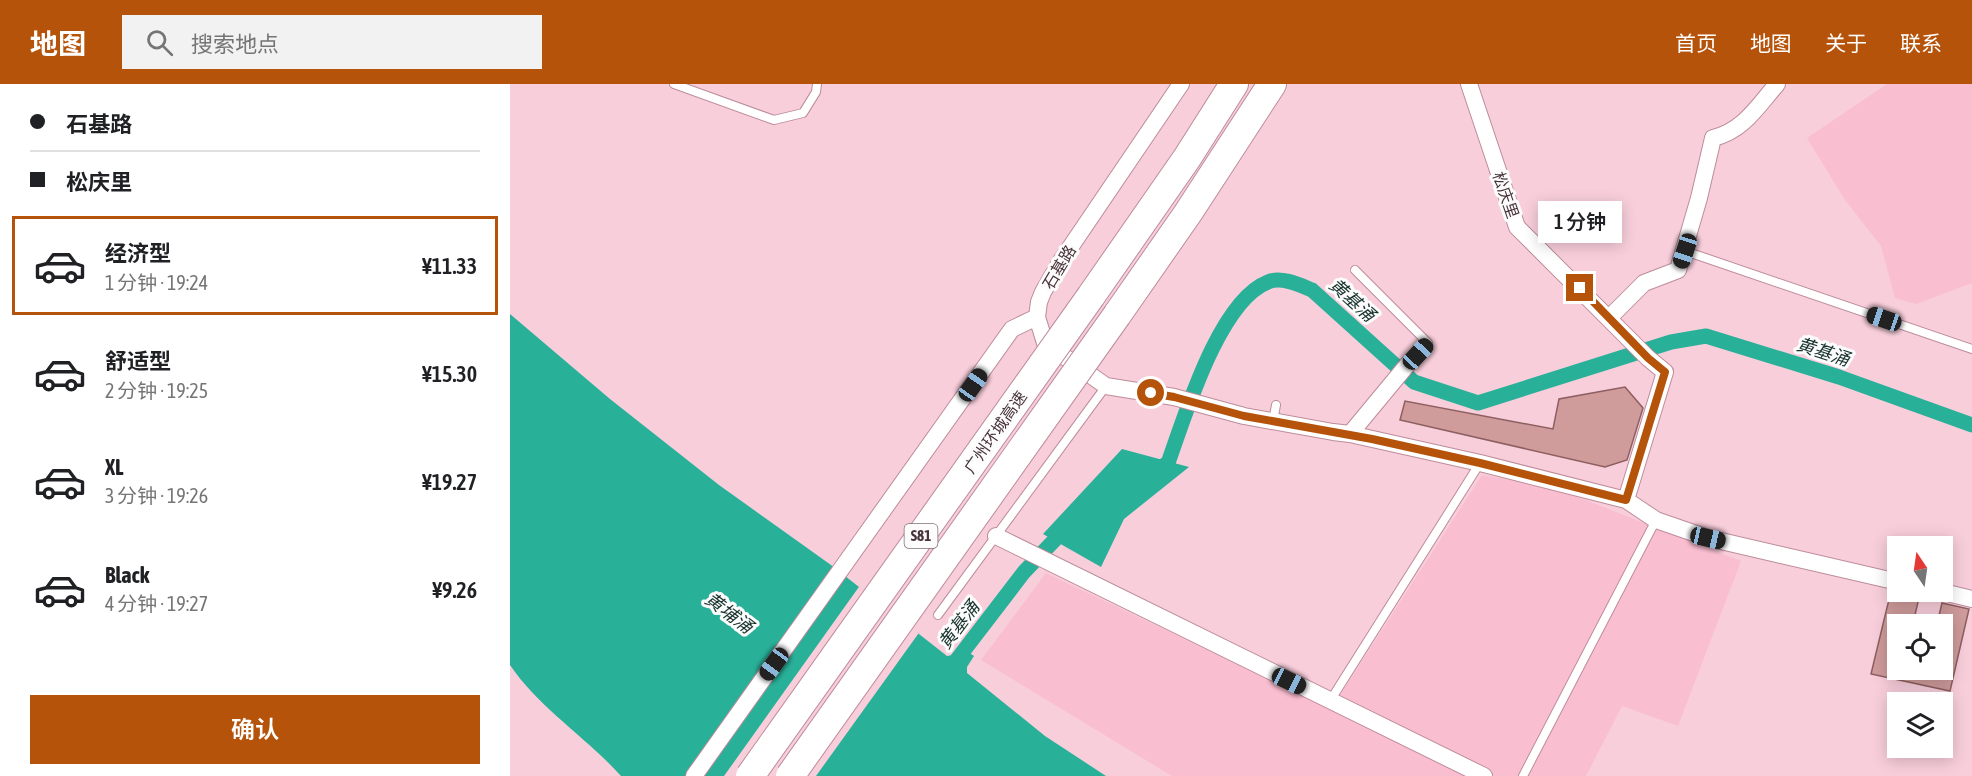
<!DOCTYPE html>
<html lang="zh">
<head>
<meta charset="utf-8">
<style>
  :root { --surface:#fff; --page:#f2f2f2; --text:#202124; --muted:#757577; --line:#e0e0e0; --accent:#b45309 }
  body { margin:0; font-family:"Asap Condensed","Noto Sans SC",sans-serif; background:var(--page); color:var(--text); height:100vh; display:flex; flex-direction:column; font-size:22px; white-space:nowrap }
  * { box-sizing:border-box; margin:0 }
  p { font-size:20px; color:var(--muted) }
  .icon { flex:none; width:33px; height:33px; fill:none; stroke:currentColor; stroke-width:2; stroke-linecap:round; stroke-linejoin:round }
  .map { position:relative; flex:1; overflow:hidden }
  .sheet { display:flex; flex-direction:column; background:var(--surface); width:510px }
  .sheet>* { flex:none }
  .banner { display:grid; align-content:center; height:132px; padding:0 30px; background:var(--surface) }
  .needle { width:39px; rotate:347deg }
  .tools { position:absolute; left:1377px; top:452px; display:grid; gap:12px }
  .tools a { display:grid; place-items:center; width:66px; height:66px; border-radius:0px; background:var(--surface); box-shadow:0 3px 15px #0003; font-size:30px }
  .end { position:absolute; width:27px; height:27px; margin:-14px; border:8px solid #b45309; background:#fff; box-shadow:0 0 0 3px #fff }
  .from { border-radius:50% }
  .bubble { position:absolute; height:42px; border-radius:0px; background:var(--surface); box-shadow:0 3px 15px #0003; font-size:20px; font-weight:600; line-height:42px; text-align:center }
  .car { position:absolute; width:18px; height:36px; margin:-18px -9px; border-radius:8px; box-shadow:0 0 4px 2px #0007; background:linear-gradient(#222 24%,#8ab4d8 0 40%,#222 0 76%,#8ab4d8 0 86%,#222 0) }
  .banner b { display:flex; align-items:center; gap:21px; height:57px; font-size:22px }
  .banner b+b { border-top:2px solid var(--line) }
  .banner i { width:15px; height:15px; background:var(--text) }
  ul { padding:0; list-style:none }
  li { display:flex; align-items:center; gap:18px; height:99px; margin:0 12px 9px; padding:0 18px; border:3px solid transparent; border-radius:0px }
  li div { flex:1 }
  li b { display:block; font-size:22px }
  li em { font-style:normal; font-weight:600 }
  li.active { border-color:var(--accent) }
  li>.icon { width:54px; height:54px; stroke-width:1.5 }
  .action { display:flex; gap:12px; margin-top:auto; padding:12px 30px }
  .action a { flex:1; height:69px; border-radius:0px; background:var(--accent); color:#fff; font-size:24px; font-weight:600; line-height:69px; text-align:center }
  header { display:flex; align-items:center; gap:36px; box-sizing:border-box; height:84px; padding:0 30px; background:var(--accent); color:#fff }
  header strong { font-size:28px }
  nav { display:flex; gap:33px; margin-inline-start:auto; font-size:21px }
  .search { width:420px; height:54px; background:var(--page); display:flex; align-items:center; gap:15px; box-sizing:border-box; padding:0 21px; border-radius:0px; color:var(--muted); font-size:22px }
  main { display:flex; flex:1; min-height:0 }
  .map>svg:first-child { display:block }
  .built { fill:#fabed1 }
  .water { fill:#29b099 }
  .pier { fill:#f8cedb }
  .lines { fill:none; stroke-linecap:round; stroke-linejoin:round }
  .canal { stroke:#29b099; stroke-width:15 }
  .building { fill:#cf9b9b; stroke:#8e5f60; stroke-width:1.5 }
  .service-casing { stroke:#bd8c9b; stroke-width:10 }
  .minor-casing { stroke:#bd8c9b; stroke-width:18 }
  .motorway-casing { stroke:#bd8c9b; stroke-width:30 }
  .service { stroke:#fff; stroke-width:8 }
  .minor { stroke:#fff; stroke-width:16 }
  .motorway { stroke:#fff; stroke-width:28 }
  .motorway-bridge-casing { stroke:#bd8c9b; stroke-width:30; stroke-linecap:butt }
  .motorway-bridge { stroke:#fff; stroke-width:28 }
  .route { stroke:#b45309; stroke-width:8 }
  .labels { text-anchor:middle; stroke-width:6; stroke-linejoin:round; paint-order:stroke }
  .shield { fill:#fcfcfc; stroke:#7e6f74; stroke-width:1.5 }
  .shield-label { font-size:15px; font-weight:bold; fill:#48333a }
  .street-label { font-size:16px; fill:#48333a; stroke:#fcfcfc }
  .water-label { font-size:18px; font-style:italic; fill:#18332d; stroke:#fcfcfc }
</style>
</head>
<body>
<header>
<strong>地图</strong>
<div class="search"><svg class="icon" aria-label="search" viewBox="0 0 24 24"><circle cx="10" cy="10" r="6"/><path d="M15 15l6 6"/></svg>搜索地点</div>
<nav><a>首页</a><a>地图</a><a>关于</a><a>联系</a></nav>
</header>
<main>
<section class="sheet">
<div class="banner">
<b><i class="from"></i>石基路</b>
<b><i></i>松庆里</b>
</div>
<ul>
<li class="active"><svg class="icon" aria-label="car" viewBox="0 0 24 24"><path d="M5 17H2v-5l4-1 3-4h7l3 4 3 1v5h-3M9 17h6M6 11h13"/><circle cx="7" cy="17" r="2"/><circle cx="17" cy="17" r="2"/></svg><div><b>经济型</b><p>1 分钟 · 19:24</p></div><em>¥11.33</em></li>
<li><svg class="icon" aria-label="car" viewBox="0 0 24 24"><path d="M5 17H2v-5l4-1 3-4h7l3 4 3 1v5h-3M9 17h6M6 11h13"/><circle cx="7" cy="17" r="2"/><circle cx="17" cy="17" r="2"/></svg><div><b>舒适型</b><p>2 分钟 · 19:25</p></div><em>¥15.30</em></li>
<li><svg class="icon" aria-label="car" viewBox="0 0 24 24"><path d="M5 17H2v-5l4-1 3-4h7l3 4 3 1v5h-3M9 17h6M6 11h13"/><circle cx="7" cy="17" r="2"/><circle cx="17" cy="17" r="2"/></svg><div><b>XL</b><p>3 分钟 · 19:26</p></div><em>¥19.27</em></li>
<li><svg class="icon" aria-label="car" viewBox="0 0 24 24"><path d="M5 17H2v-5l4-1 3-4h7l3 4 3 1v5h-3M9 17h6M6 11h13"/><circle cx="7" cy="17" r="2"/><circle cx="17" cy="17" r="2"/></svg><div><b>Black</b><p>4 分钟 · 19:27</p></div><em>¥9.26</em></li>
</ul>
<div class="action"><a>确认</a></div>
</section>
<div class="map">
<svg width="1462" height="692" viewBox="0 0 1462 692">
  <rect width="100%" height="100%" fill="#f8cedb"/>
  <path class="built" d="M 1377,0 L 1462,0 L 1462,199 L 1406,220 L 1385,214 L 1371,162 L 1335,116 L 1297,54 Z
    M 972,391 L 1045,404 L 1231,477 L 1168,642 L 1112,622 L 1076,692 L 662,692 L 471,576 L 536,489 L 821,625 Z"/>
  <path class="water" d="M 0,230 L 100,315 L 209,401 L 321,481 L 437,572 L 443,571 L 452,564 L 464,572 L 457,583 L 457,589 L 535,652 L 596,692 L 111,692 C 76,653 29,624 0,581 Z
    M 612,365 L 679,383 L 614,435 L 591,483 L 533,450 Z"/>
  <path class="pier" d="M 351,500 L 411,546 L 306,692 L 214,692 Z"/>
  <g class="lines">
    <path class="canal" d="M 642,388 L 658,379 C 675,332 709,217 758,198 C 771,192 790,201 802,206 L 904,298 L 968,319 L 1161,258 L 1196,252 L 1329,293 L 1462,341
      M 442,582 L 514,488 L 557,443"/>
  </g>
  <path class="building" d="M 1115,303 L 1133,324 L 1117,376 L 1095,383 L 890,336 L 895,317 L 1043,345 L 1049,315 Z
    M 1381,507 L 1410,509 L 1403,540 L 1388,540 L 1388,585 L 1432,585 L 1432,540 L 1427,540 L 1432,519 L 1459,525 L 1440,607 L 1361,590 Z"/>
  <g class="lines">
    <defs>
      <path id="service" d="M 164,0 L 264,36 L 293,29 L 306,8 L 307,0
        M 1175,167 L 1462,265
        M 845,186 L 918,259 L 898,280
        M 763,337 L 766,321
        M 428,531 L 596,302
        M 820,617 L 970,379
        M 1013,692 L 1146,436"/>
      <path id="minor" d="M 671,0 L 551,177 L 533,208 L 529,218 L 527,233 L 535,259 L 596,302 L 664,313 L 734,332 L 823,348 L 840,350 L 970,379 L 1116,416 L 1146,436 L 1198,454 L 1388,498
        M 959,0 L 1007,143 L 1138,274 L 1155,288 L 1116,416
        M 1099,234 L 1134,199 L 1168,186 L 1189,114 L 1203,54 C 1233,47 1248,22 1267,0
        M 840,350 L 898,280
        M 486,452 L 974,692
        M 1429,507 L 1462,515
        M 184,692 L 502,245 L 527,233"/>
      <path id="motorway" d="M 581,212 L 677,74 L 724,0
        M 607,231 L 678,129 L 762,0"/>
    </defs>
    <use href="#service" class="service-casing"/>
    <use href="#minor" class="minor-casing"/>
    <use href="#motorway" class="motorway-casing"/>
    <use href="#service" class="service"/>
    <use href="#minor" class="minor"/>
    <use href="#motorway" class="motorway"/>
    <defs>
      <path id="motorway-bridge" d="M 240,692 L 581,212
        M 280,692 L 607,231"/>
    </defs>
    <use href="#motorway-bridge" class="motorway-bridge-casing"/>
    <use href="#motorway-bridge" class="motorway-bridge"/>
  </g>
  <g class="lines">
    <path class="route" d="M 641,309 L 664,313 L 734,332 L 862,355 L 970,379 L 1116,416 L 1155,288 L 1138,274 L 1070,204"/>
  </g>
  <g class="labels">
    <rect class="shield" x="394.5" y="440" width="33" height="24" rx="4.5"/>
    <g class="shield-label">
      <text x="411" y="457">S81</text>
    </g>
    <g class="street-label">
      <text transform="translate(996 111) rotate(71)" y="6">松庆里</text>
      <text transform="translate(549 183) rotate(-59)" y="6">石基路</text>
      <text transform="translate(485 348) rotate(-55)" y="6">广州环城高速</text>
    </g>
    <g class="water-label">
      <text transform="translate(842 216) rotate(42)" y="6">黄基涌</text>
      <text transform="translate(1313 268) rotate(18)" y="6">黄基涌</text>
      <text transform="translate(219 529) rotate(37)" y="6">黄埔涌</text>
      <text transform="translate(449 541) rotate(-53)" y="6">黄基涌</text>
    </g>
  </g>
</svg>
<div class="tools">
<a><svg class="needle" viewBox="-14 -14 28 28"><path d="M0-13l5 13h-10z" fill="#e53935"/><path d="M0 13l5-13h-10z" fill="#757577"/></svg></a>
<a><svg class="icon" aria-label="locate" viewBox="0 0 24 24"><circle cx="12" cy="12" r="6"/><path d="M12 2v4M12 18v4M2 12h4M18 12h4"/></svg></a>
<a><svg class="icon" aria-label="layers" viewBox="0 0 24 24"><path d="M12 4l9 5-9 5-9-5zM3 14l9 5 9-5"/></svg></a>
</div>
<i class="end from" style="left:641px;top:309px"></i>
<i class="end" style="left:1070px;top:204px"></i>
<div class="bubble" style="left:1028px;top:117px;width:84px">1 分钟</div>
<i class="car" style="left:1175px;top:167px;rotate:198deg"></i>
<i class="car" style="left:1374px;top:235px;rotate:289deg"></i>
<i class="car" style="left:908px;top:270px;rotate:43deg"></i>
<i class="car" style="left:463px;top:301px;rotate:35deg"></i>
<i class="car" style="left:1198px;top:454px;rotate:103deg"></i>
<i class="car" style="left:264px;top:580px;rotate:216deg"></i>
<i class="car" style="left:779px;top:597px;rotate:116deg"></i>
</div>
</main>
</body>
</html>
